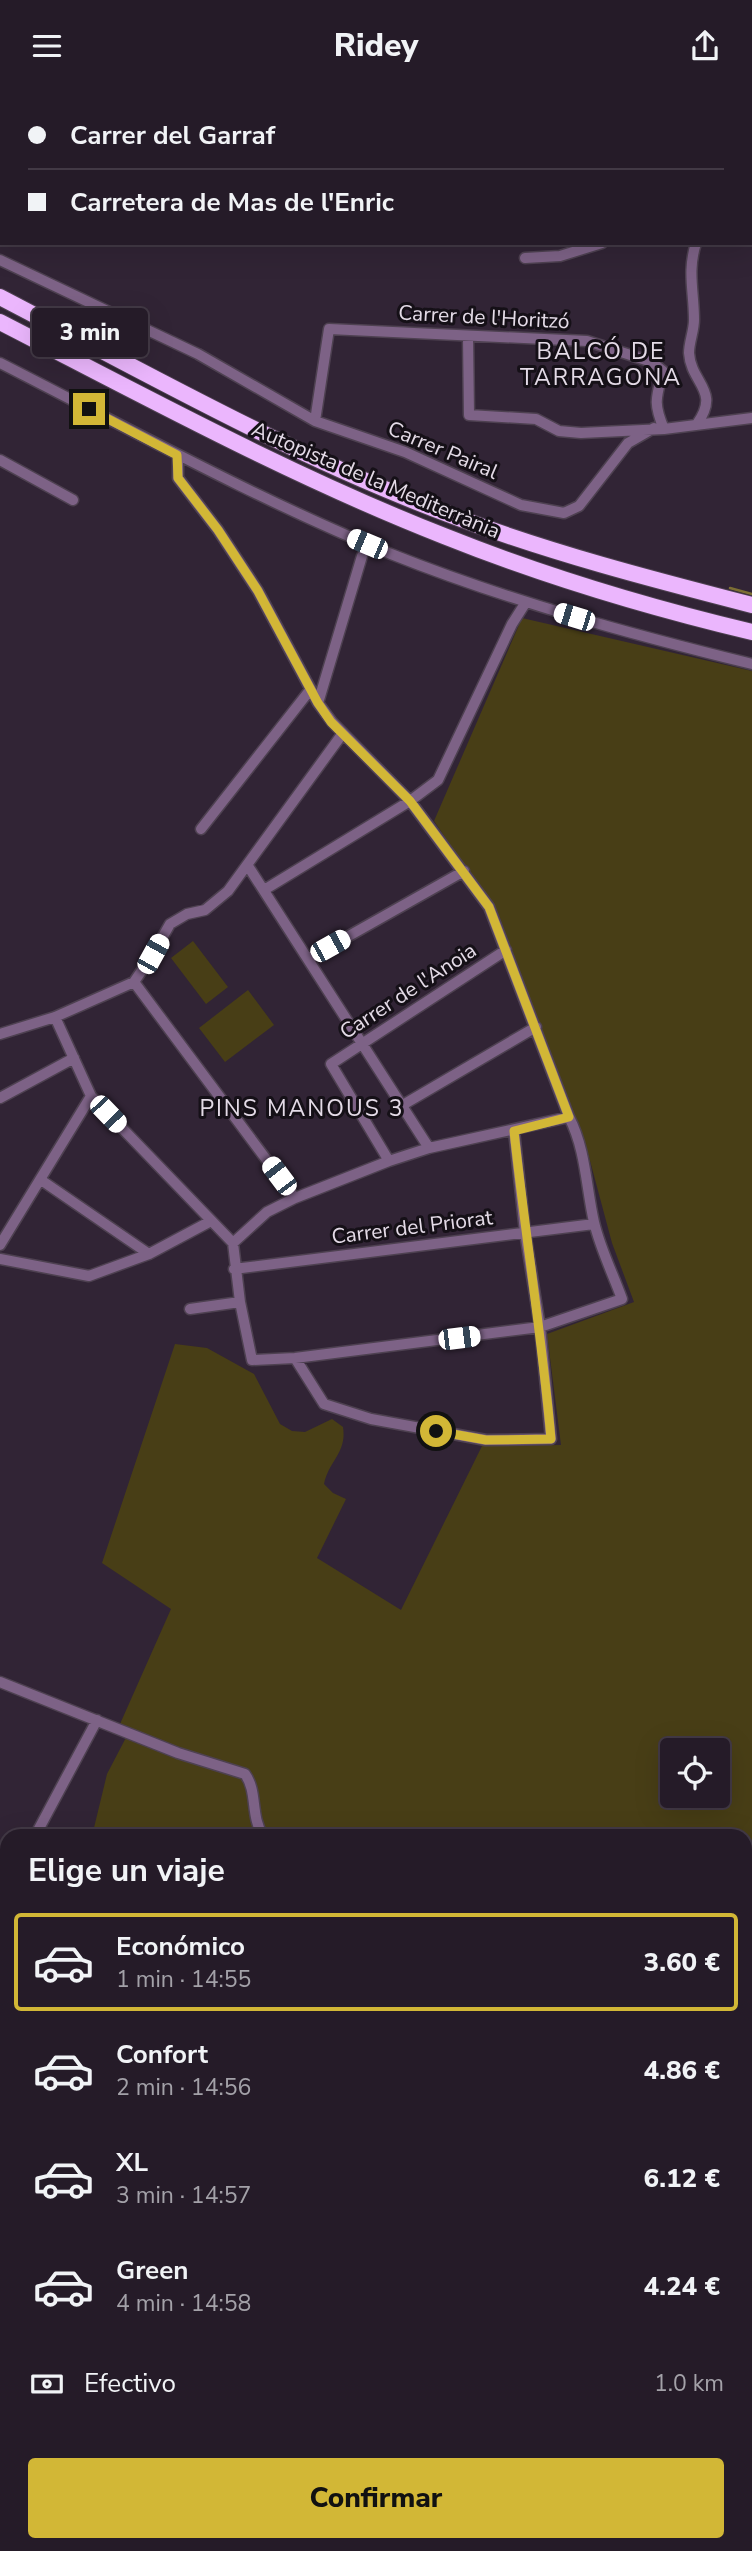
<!DOCTYPE html>
<html lang="es">
<head>
<meta charset="utf-8">
<style>
  :root { --surface:#251b28; --page:#312834; --text:#f1f3f6; --muted:#a3a1a8; --line:#423945; --accent:#d2b736 }
  body { margin:0; font-family:"Nunito Sans",sans-serif; background:var(--page); color:var(--text); height:100vh; display:flex; flex-direction:column; font-size:26px; white-space:nowrap }
  * { box-sizing:border-box; margin:0 }
  p { font-size:23px; color:var(--muted) }
  .icon { flex:none; width:38px; height:38px; fill:none; stroke:currentColor; stroke-width:2; stroke-linecap:round; stroke-linejoin:round }
  .map { position:relative; flex:1; overflow:hidden }
  .details { position:absolute; left:0px; top:1738px; width:752px; height:723px; display:flex; flex-direction:column; background:var(--surface); border-radius:21px 21px 0 0; box-shadow:0 7px 28px #0002,0 0 0 2px var(--line) }
  .details>* { flex:none }
  .banner { position:absolute; left:0px; top:0px; width:752px; height:154px; box-shadow:0 7px 28px #0002,0 0 0 2px var(--line); display:grid; align-content:center; height:154px; padding:0 28px; background:var(--surface) }
  .buttons { position:absolute; left:660px; top:1647px; display:grid; gap:14px }
  .buttons a { display:grid; place-items:center; width:70px; height:70px; border-radius:7px; background:var(--surface); box-shadow:0 7px 28px #0002,0 0 0 2px var(--line); font-size:35px }
  .end { position:absolute; width:32px; height:32px; margin:-16px; border:9px solid #d2b736; background:#111; box-shadow:0 0 0 4px #111 }
  .from { border-radius:50% }
  .bubble { position:absolute; height:49px; border-radius:7px; background:var(--surface); box-shadow:0 7px 28px #0002,0 0 0 2px var(--line); font-size:23px; font-weight:800; line-height:49px; text-align:center }
  .car { position:absolute; width:21px; height:42px; margin:-21px -10px; border-radius:9px; box-shadow:0 0 5px 2px #0007; background:linear-gradient(#fff 24%,#345 0 40%,#fff 0 76%,#345 0 86%,#fff 0) }
  .banner b { display:flex; align-items:center; gap:24px; height:66px; font-size:26px }
  .banner b+b { border-top:2px solid var(--line) }
  .banner i { width:18px; height:18px; background:var(--text) }
  ul { padding:0; list-style:none }
  li { display:flex; align-items:center; gap:21px; height:98px; margin:0 14px 10px; padding:0 14px; border:4px solid transparent; border-radius:7px }
  li div { flex:1 }
  li b { display:block; font-size:26px }
  li em { font-style:normal; font-weight:800 }
  li.selected { border-color:var(--accent) }
  li>.icon { width:63px; height:63px; stroke-width:1.5 }
  h2 { padding:0 28px; font-size:32px; line-height:84px }
  .pay { display:flex; align-items:center; gap:18px; height:77px; padding:0 28px; font-size:26px }
  .pay p { margin-inline-start:auto }
  .action { display:flex; gap:14px; margin-top:auto; padding:14px 28px }
  .action a { flex:1; height:80px; border-radius:7px; background:var(--accent); color:#111; font-size:28px; font-weight:800; line-height:80px; text-align:center }
  header { display:flex; justify-content:space-between; align-items:center; height:91px; padding:0 28px; background:var(--surface); font-size:32px; font-weight:800 }
  .map>svg:first-child { display:block }
  .green { fill:#483e16; fill-rule:evenodd }
  .lines { fill:none; stroke-linecap:round; stroke-linejoin:round }
  .stream { stroke:#7c6e34; stroke-width:2.5 }
  .minor-casing { stroke:#4e4151; stroke-width:13 }
  .major-casing { stroke:#4e4151; stroke-width:15 }
  .highway-casing { stroke:#4e4151; stroke-width:18 }
  .minor { stroke:#7d6286; stroke-width:10 }
  .major { stroke:#d199e3; stroke-width:12 }
  .highway { stroke:#ebb6fd; stroke-width:16 }
  .route { stroke:#d2b736; stroke-width:9 }
  .labels { text-anchor:middle; stroke-width:6; stroke-linejoin:round; paint-order:stroke }
  .street-label { font-size:21px; fill:#e4dbe7; stroke:#151017 }
  .neighbourhood-label { font-size:23px; letter-spacing:2px; fill:#e4dbe7; stroke:#151017 }
</style>
</head>
<body>
<header><svg class="icon" aria-label="menu" viewBox="0 0 24 24"><path d="M4 6h16M4 12h16M4 18h16"/></svg>Ridey<svg class="icon" aria-label="share" viewBox="0 0 24 24"><path d="M12 15V3M7 8l5-5 5 5M5 13v7h14v-7"/></svg></header>
<div class="map">
<svg width="752" height="2460" viewBox="0 0 752 2460">
  <rect width="100%" height="100%" fill="#312435"/>
  <path class="green" d="M 370,0 L 689,0 L 690,2 L 381,2 Z
    M 522,527 L 752,580 L 752,1910 L 746,1924 L 746,1745 L 92,1745 L 107,1683 L 131,1637 L 120,1633 L 171,1518 L 102,1472 L 175,1253 L 207,1257 L 254,1283 L 280,1333 L 292,1340 L 305,1341 L 332,1328 L 343,1336 C 347,1362 329,1369 324,1393 L 333,1402 L 346,1408 L 317,1467 L 401,1519 L 482,1355 L 561,1354 L 547,1243 L 634,1211 L 612,1152 L 589,1066 L 500,827 L 434,730 ZM 672,1659 L 718,1659 L 718,1704 L 672,1704 Z
    M 193,850 L 228,896 L 206,913 L 171,867 Z
    M 248,899 L 274,934 L 225,971 L 199,937 Z
    M 752,1981 L 752,2153 L 746,2156 L 746,1996 Z"/>
  <g class="lines">
    <path class="stream" d="M 522,0 L 527,2
      M 299,2 L 299,0
      M 576,2 L 579,0
      M 0,48 L 2,48
      M 730,497 L 752,503"/>
    <defs>
      <path id="minor" d="M 696,152 C 687,181 694,200 694,229 C 694,240 689,251 689,262 C 691,293 721,299 697,333
        M 525,167 L 560,165 L 602,152
        M 0,169 L 198,263 L 315,330 L 405,361 L 521,414 L 564,422 L 579,415 L 628,352 L 654,337
        M 468,246 L 469,324 L 536,328 L 559,340 L 581,342 L 664,338 L 752,327
        M 0,272 C 130,338 256,408 391,463 C 509,510 630,543 752,573
        M 315,330 L 329,238 L 587,250 L 652,271 L 663,280 C 656,307 653,312 664,338
        M 0,369 L 73,409
        M 318,612 L 362,465
        M 201,738 L 310,599
        M 248,775 L 429,1057
        M 264,799 L 410,710 L 438,689 L 512,533 L 526,511
        M 308,868 L 464,780
        M 134,891 L 295,1107
        M 55,926 L 91,1005 L 233,1152 L 240,1211 L 252,1269 L 295,1267 L 540,1236 L 622,1208 C 613,1183 600,1157 594,1131 C 586,1096 586,1059 569,1026 L 489,816 L 410,710 L 332,631 L 318,612 L 258,500 L 218,439 L 178,387 L 178,364
        M 0,943 L 55,926 L 134,891 L 153,863 L 170,833 L 187,823 L 205,819 L 228,800 L 343,642
        M 0,1007 L 74,967
        M 401,1015 L 536,936
        M 389,1070 L 331,973 L 506,859
        M 41,1089 L 149,1163
        M 233,1152 L 267,1121 L 295,1107 L 389,1070 L 429,1057 L 569,1026
        M 0,1154 L 91,1005
        M 0,1168 L 89,1185 L 149,1163 L 211,1130
        M 234,1178 L 594,1133
        M 190,1218 L 240,1211
        M 295,1267 L 324,1313 L 371,1328 L 486,1349 L 551,1348 L 540,1236 L 525,1141 L 514,1040
        M 0,1591 L 178,1662 L 245,1683 C 258,1701 250,1724 263,1745
        M 35,1745 L 97,1629
        M 0,1937 L 7,1940
        M 0,2006 L 7,2010
        M 530,2454 L 541,2460
        M 548,2454 L 550,2460
        M 721,2454 L 733,2460"/>
      <path id="major" d="M 746,1954 L 752,1939
        M 519,2460 L 522,2454"/>
      <path id="highway" d="M 0,206 C 148,283 296,367 453,425 C 551,462 651,488 752,514
        M 0,231 C 146,306 291,385 444,445 C 544,485 647,516 752,541"/>
    </defs>
    <use href="#minor" class="minor-casing"/>
    <use href="#major" class="major-casing"/>
    <use href="#highway" class="highway-casing"/>
    <use href="#minor" class="minor"/>
    <use href="#major" class="major"/>
    <use href="#highway" class="highway"/>
  </g>
  <g class="lines">
    <path class="route" d="M 89,318 L 177,364 L 178,387 L 218,439 L 258,500 L 318,612 L 331,631 L 410,710 L 489,816 L 569,1026 L 514,1040 C 525,1143 542,1245 551,1348 L 486,1349 L 436,1340"/>
  </g>
  <g class="labels">
    <g class="street-label">
      <text transform="translate(484 226) rotate(3)" y="7">Carrer de l'Horitzó</text>
      <text transform="translate(443 359) rotate(23)" y="7">Carrer Pairal</text>
      <text transform="translate(376 389) rotate(23)" y="7">Autopista de la Mediterrània</text>
      <text transform="translate(408 900) rotate(-33)" y="7">Carrer de l'Anoia</text>
      <text transform="translate(412 1136) rotate(-7)" y="7">Carrer del Priorat</text>
    </g>
    <g class="neighbourhood-label">
      <text x="601" y="268">BALCÓ DE<tspan x="601" dy="26">TARRAGONA</tspan></text>
      <text x="302" y="1025">PINS MANOUS 3</text>
    </g>
  </g>
</svg>
<div class="buttons">
<a><svg class="icon" aria-label="locate" viewBox="0 0 24 24"><circle cx="12" cy="12" r="6"/><path d="M12 2v4M12 18v4M2 12h4M18 12h4"/></svg></a>
</div>
<i class="end from" style="left:436px;top:1340px"></i>
<i class="end" style="left:89px;top:318px"></i>
<div class="bubble" style="left:32px;top:217px;width:116px">3 min</div>
<i class="car" style="left:367px;top:453px;rotate:293deg"></i>
<i class="car" style="left:574px;top:526px;rotate:287deg"></i>
<i class="car" style="left:330px;top:855px;rotate:61deg"></i>
<i class="car" style="left:153px;top:863px;rotate:29deg"></i>
<i class="car" style="left:108px;top:1023px;rotate:136deg"></i>
<i class="car" style="left:279px;top:1085px;rotate:323deg"></i>
<i class="car" style="left:459px;top:1247px;rotate:83deg"></i>
<div class="banner">
<b><i class="from"></i>Carrer del Garraf</b>
<b><i></i>Carretera de Mas de l'Enric</b>
</div>
<section class="details">
<h2>Elige un viaje</h2>
<ul>
<li class="selected"><svg class="icon" aria-label="car" viewBox="0 0 24 24"><path d="M5 17H2v-5l4-1 3-4h7l3 4 3 1v5h-3M9 17h6M6 11h13"/><circle cx="7" cy="17" r="2"/><circle cx="17" cy="17" r="2"/></svg><div><b>Económico</b><p>1 min · 14:55</p></div><em>3.60 €</em></li>
<li><svg class="icon" aria-label="car" viewBox="0 0 24 24"><path d="M5 17H2v-5l4-1 3-4h7l3 4 3 1v5h-3M9 17h6M6 11h13"/><circle cx="7" cy="17" r="2"/><circle cx="17" cy="17" r="2"/></svg><div><b>Confort</b><p>2 min · 14:56</p></div><em>4.86 €</em></li>
<li><svg class="icon" aria-label="car" viewBox="0 0 24 24"><path d="M5 17H2v-5l4-1 3-4h7l3 4 3 1v5h-3M9 17h6M6 11h13"/><circle cx="7" cy="17" r="2"/><circle cx="17" cy="17" r="2"/></svg><div><b>XL</b><p>3 min · 14:57</p></div><em>6.12 €</em></li>
<li><svg class="icon" aria-label="car" viewBox="0 0 24 24"><path d="M5 17H2v-5l4-1 3-4h7l3 4 3 1v5h-3M9 17h6M6 11h13"/><circle cx="7" cy="17" r="2"/><circle cx="17" cy="17" r="2"/></svg><div><b>Green</b><p>4 min · 14:58</p></div><em>4.24 €</em></li>
</ul>
<div class="pay"><svg class="icon" aria-label="cash" viewBox="0 0 24 24"><path d="M3 7h18v10H3z"/><circle cx="12" cy="12" r="2"/></svg>Efectivo<p>1.0 km</p></div>
<div class="action"><a>Confirmar</a></div>
</section>
</div>
</body>
</html>
